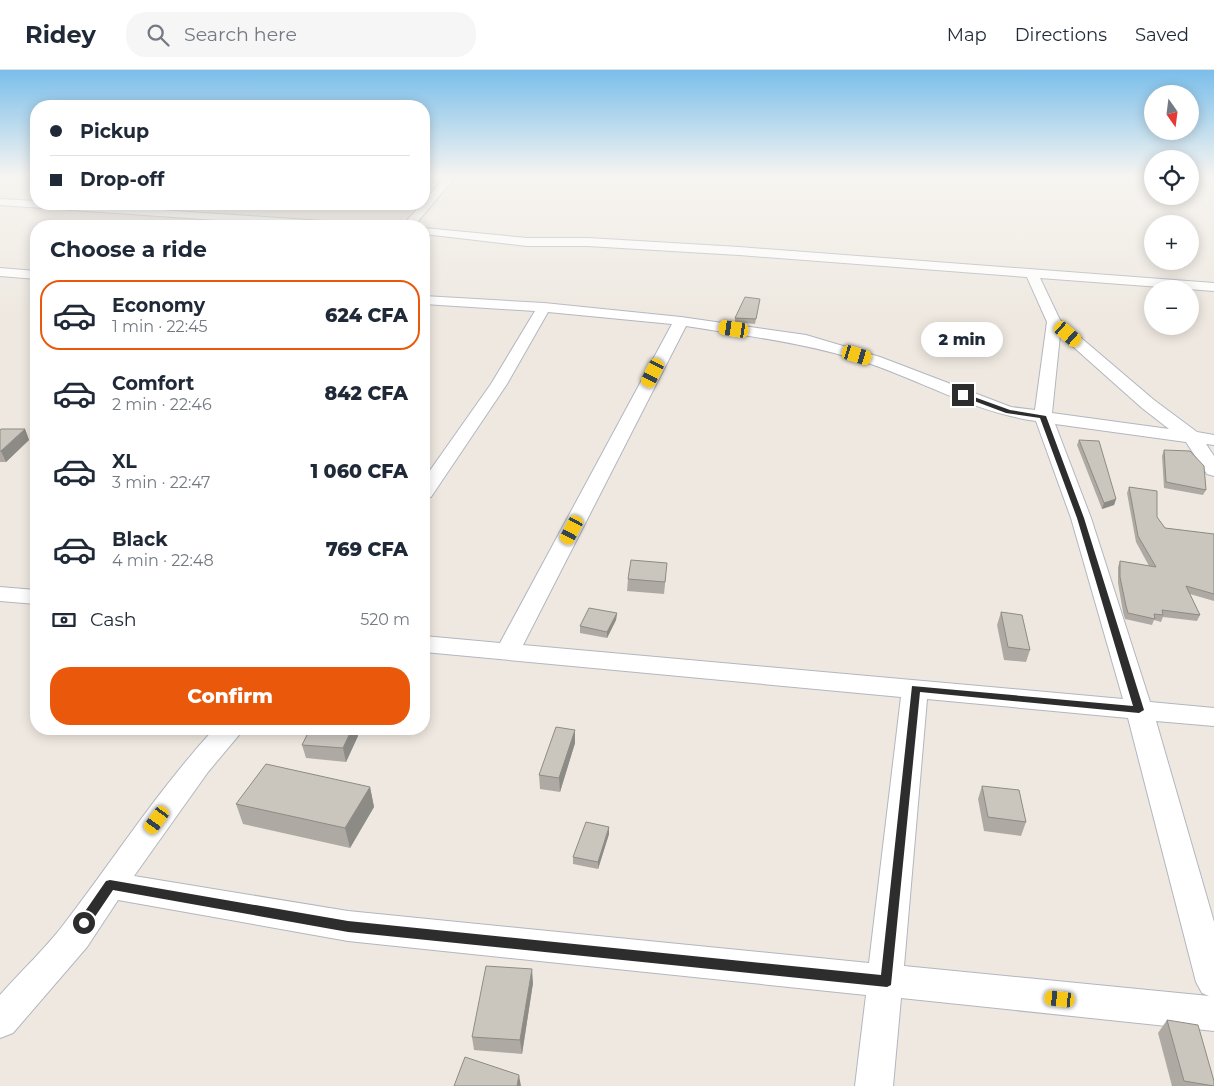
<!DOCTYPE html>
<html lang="en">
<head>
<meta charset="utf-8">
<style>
  :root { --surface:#fff; --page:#f6f6f7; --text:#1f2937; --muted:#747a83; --line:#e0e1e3; --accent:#ea580c }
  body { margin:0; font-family:Montserrat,sans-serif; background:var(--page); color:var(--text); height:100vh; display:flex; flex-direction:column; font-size:19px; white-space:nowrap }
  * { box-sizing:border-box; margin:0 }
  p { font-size:16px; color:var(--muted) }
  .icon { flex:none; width:28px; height:28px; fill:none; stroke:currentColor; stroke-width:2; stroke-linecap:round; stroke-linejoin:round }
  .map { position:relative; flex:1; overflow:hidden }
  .panel { position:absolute; left:30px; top:150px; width:400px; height:515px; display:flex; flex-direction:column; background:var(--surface); border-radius:20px; box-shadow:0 2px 12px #0003 }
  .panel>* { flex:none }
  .banner { position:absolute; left:30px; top:30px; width:400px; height:110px; border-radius:20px; box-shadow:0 2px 12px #0003; display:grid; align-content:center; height:110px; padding:0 20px; background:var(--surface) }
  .needle { width:32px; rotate:166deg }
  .buttons { position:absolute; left:1144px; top:15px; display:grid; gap:10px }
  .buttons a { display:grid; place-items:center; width:55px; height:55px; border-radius:50%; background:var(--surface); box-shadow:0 2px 12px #0003; font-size:25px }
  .end { position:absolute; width:22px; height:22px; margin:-11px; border:6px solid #2d2d2d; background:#fff; box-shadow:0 0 0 2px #fff }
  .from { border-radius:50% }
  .bubble { position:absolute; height:35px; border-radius:18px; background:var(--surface); box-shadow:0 2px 12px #0003; font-size:16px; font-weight:800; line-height:35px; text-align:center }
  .car { position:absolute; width:15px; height:30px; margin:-15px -8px; border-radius:6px; box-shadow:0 0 4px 1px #0007; background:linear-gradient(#f5c518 24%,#345 0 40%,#f5c518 0 76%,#345 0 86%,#f5c518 0) }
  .banner b { display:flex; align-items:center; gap:18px; height:48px; font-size:19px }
  .banner b+b { border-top:1px solid var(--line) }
  .banner i { width:12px; height:12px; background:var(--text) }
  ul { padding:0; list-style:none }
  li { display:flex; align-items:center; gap:15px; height:70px; margin:0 10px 8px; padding:0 10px; border:2px solid transparent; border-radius:20px }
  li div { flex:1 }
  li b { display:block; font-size:19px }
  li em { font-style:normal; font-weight:800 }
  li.active { border-color:var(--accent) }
  li>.icon { width:45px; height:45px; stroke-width:1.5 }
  h2 { padding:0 20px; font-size:22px; line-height:60px }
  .pay { display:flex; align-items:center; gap:12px; height:55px; padding:0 20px; font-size:19px }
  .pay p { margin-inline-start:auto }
  .button { display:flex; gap:10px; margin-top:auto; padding:10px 20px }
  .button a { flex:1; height:58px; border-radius:20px; background:var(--accent); color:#fff; font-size:20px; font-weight:800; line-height:58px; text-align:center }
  header { display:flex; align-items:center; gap:30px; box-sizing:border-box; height:70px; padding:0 25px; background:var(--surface); border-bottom:1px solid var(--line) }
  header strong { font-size:24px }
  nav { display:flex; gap:28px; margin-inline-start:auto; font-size:18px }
  .search { width:350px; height:45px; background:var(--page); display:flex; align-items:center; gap:12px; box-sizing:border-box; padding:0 18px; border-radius:20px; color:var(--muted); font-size:19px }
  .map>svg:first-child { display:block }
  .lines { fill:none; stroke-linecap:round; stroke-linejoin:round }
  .minor-casing { stroke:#b3b6c0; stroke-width:2 }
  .minor { fill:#fff; fill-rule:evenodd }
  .wall { fill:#aeaaa3 }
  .shaded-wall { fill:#8d8b85 }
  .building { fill:#cac6be; stroke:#8d8b85 }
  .route { fill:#2d2d2d }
</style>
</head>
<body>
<header>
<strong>Ridey</strong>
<div class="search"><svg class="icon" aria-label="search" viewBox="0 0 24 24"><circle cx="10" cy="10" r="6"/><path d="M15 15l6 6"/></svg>Search here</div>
<nav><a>Map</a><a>Directions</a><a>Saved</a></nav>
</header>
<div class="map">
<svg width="1214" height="1016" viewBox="0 0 1214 1016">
  <rect width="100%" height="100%" fill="#eee8e0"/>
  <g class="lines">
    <defs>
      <path id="minor" d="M 446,106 L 456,106 L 414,156 L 402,156 Z
        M 0,129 L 36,131 L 36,134 L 73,134 L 351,153 L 357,156 L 305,156 L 0,135 Z
        M 424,158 L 527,168 L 588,168 L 739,177 L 1214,213 L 1214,221 L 1040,208 L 1060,250 L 1154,330 L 1197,362 L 1214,365 L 1214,375 L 1206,374 L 1214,386 L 1214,406 L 1207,404 L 1186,372 L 1055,354 L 1091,448 L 1150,632 L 1214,638 L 1214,656 L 1156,651 L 1214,852 L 1214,961 L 901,928 L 893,1016 L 855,1016 L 866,925 L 348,871 L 118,830 L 87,877 L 13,963 L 0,968 L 0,925 C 21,901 45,879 64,854 C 114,789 158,720 214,659 L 244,659 L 208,702 L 134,806 L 348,841 L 869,893 L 901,627 L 424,582 L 424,566 L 500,573 L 672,254 L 548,242 L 507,314 L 431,427 L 424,429 L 424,409 L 491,314 L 535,241 L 424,234 L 424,226 L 544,233 L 681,247 L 806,265 L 880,287 L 1011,337 L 1035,340 L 1047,252 L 1027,207 L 739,185 L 588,176 L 527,176 L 424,164 ZM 686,256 C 747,266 808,273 868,293 C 924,312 977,343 1036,351 L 1071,448 L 1123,629 L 523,575 ZM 1060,265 L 1142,338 L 1169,359 L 1052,343 ZM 927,629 L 1128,648 L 1196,912 L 1202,923 L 1209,926 L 904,896 Z
        M 0,198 L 36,201 L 36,209 L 0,206 Z
        M 0,517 L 36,520 L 36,534 L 0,531 Z"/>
    </defs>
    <use href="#minor" class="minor-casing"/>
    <use href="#minor" class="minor"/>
  </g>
  <path class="wall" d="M 759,233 L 755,254 L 735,252 L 735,248 Z
    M 25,359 L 29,370 L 6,392 L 0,392 L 0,360 Z
    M 1079,370 L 1116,429 L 1114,435 L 1102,439 L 1077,375 Z
    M 1164,380 L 1206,420 L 1203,425 L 1164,418 L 1162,386 Z
    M 1129,417 L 1157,447 L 1165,458 L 1214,464 L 1214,531 L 1190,524 L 1200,545 L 1197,551 L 1163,547 L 1161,552 L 1154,550 L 1152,555 L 1125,549 L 1123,542 L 1118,513 L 1118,497 L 1120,491 L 1149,496 L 1136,472 L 1127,423 Z
    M 666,505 L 664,524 L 627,521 L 628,509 Z
    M 1001,542 L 1030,580 L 1026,592 L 1004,590 L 997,555 Z
    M 617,543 L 616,550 L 607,568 L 580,563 L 580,556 Z
    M 310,659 L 356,659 L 358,666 L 346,692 L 306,688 L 302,675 Z
    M 575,660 L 575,673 L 560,722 L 540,719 L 539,705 Z
    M 982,716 L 1026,752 L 1021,766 L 984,761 L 978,729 Z
    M 370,717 L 374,737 L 350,778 L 243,754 L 236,734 Z
    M 609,764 L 598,799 L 573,794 L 573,787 Z
    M 533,913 L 522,984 L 474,980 L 472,967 Z
    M 1167,950 L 1214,1016 L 1172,1016 L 1158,963 Z"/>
  <path class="shaded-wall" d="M 25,359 L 29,370 L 6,392 L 1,381 Z
    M 1116,429 L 1114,435 L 1102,439 L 1104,433 Z
    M 617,543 L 616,550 L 607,568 L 607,562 Z
    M 352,659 L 356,659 L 358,666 L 346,692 L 343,678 Z
    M 575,660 L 575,673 L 560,722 L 559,708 Z
    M 370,717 L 374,737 L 350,778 L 345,758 Z
    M 609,757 L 609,764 L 598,799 L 598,792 Z
    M 532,899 L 533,913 L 522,984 L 520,970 Z
    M 519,1005 L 521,1016 L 517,1016 Z"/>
  <path class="building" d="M 745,227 L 760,229 L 756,249 L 735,248 Z
    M 1,359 L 25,359 L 1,381 L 0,381 L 0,360 Z
    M 1079,370 L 1099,371 L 1116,429 L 1104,433 Z
    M 1164,380 L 1190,381 L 1204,396 L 1206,420 L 1166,412 Z
    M 1129,417 L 1157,421 L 1157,447 L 1165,458 L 1214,464 L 1214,524 L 1186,516 L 1200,545 L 1162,540 L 1163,545 L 1154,544 L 1155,549 L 1128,543 L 1126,536 L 1120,507 L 1120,491 L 1156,497 L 1138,466 Z
    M 631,490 L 667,493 L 665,512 L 628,509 Z
    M 589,538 L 617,543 L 607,562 L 580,556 Z
    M 1001,542 L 1022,545 L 1030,580 L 1008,577 Z
    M 556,657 L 575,660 L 559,708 L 539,705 Z
    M 310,659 L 352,659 L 343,678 L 302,675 Z
    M 266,694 L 370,717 L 345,758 L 236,734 Z
    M 982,716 L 1019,720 L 1026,752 L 988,747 Z
    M 586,752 L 609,757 L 598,792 L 573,787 Z
    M 486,896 L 532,899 L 520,970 L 472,967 Z
    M 1167,950 L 1198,955 L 1214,1011 L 1214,1016 L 1184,1011 Z
    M 465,987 L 519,1005 L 517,1016 L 454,1016 Z"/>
  <linearGradient id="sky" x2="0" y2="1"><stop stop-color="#7abeea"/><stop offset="0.43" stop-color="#f7f5f1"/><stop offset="1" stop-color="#f7f5f1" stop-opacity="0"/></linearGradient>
  <rect width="1214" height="248" fill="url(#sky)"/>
  <path class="route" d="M 963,323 L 1010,340 L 1046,346 L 1084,448 L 1144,640 L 1139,643 L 920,622 L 891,915 L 887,917 L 348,862 L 113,820 L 88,857 L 79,857 L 78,853 L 79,850 L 106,811 L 110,810 L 348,851 L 881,905 L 912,616 L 1133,636 L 1077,448 L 1040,348 L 1006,343 L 961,326 Z"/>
</svg>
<div class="buttons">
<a><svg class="needle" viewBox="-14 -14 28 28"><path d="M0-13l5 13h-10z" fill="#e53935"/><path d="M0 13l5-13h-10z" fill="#747a83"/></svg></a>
<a><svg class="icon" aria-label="locate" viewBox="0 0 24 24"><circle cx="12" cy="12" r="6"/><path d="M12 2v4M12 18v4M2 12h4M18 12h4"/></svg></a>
<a>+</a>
<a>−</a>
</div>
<i class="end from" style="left:84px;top:853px"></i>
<i class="end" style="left:963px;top:325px"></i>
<div class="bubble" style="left:921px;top:252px;width:82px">2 min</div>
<i class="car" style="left:734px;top:259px;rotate:279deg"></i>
<i class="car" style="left:1068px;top:264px;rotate:131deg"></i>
<i class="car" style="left:857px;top:285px;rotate:107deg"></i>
<i class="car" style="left:653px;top:303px;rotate:207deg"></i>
<i class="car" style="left:572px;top:460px;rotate:208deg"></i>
<i class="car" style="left:157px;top:750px;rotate:216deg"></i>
<i class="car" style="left:1060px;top:929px;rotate:276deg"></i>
<div class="banner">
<b><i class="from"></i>Pickup</b>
<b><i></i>Drop-off</b>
</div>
<section class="panel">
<h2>Choose a ride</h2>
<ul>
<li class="active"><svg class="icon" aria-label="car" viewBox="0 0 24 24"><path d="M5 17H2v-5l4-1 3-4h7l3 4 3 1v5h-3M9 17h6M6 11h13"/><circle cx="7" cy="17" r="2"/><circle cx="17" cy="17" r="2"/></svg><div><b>Economy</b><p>1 min · 22:45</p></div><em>624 CFA</em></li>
<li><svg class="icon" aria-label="car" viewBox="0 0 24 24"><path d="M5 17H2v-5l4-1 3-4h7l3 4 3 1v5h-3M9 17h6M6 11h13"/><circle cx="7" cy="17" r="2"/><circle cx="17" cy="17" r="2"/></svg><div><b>Comfort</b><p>2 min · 22:46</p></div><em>842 CFA</em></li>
<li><svg class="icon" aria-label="car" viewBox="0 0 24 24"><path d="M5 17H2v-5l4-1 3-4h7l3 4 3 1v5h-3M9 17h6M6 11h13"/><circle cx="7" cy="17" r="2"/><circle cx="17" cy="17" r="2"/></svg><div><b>XL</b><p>3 min · 22:47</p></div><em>1 060 CFA</em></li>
<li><svg class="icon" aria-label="car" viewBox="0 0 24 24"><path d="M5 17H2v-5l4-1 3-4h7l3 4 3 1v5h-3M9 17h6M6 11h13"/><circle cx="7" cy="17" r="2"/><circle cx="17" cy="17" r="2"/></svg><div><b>Black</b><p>4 min · 22:48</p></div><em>769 CFA</em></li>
</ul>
<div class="pay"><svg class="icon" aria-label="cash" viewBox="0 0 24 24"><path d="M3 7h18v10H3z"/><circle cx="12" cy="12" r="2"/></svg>Cash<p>520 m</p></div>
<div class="button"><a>Confirm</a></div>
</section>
</div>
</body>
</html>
